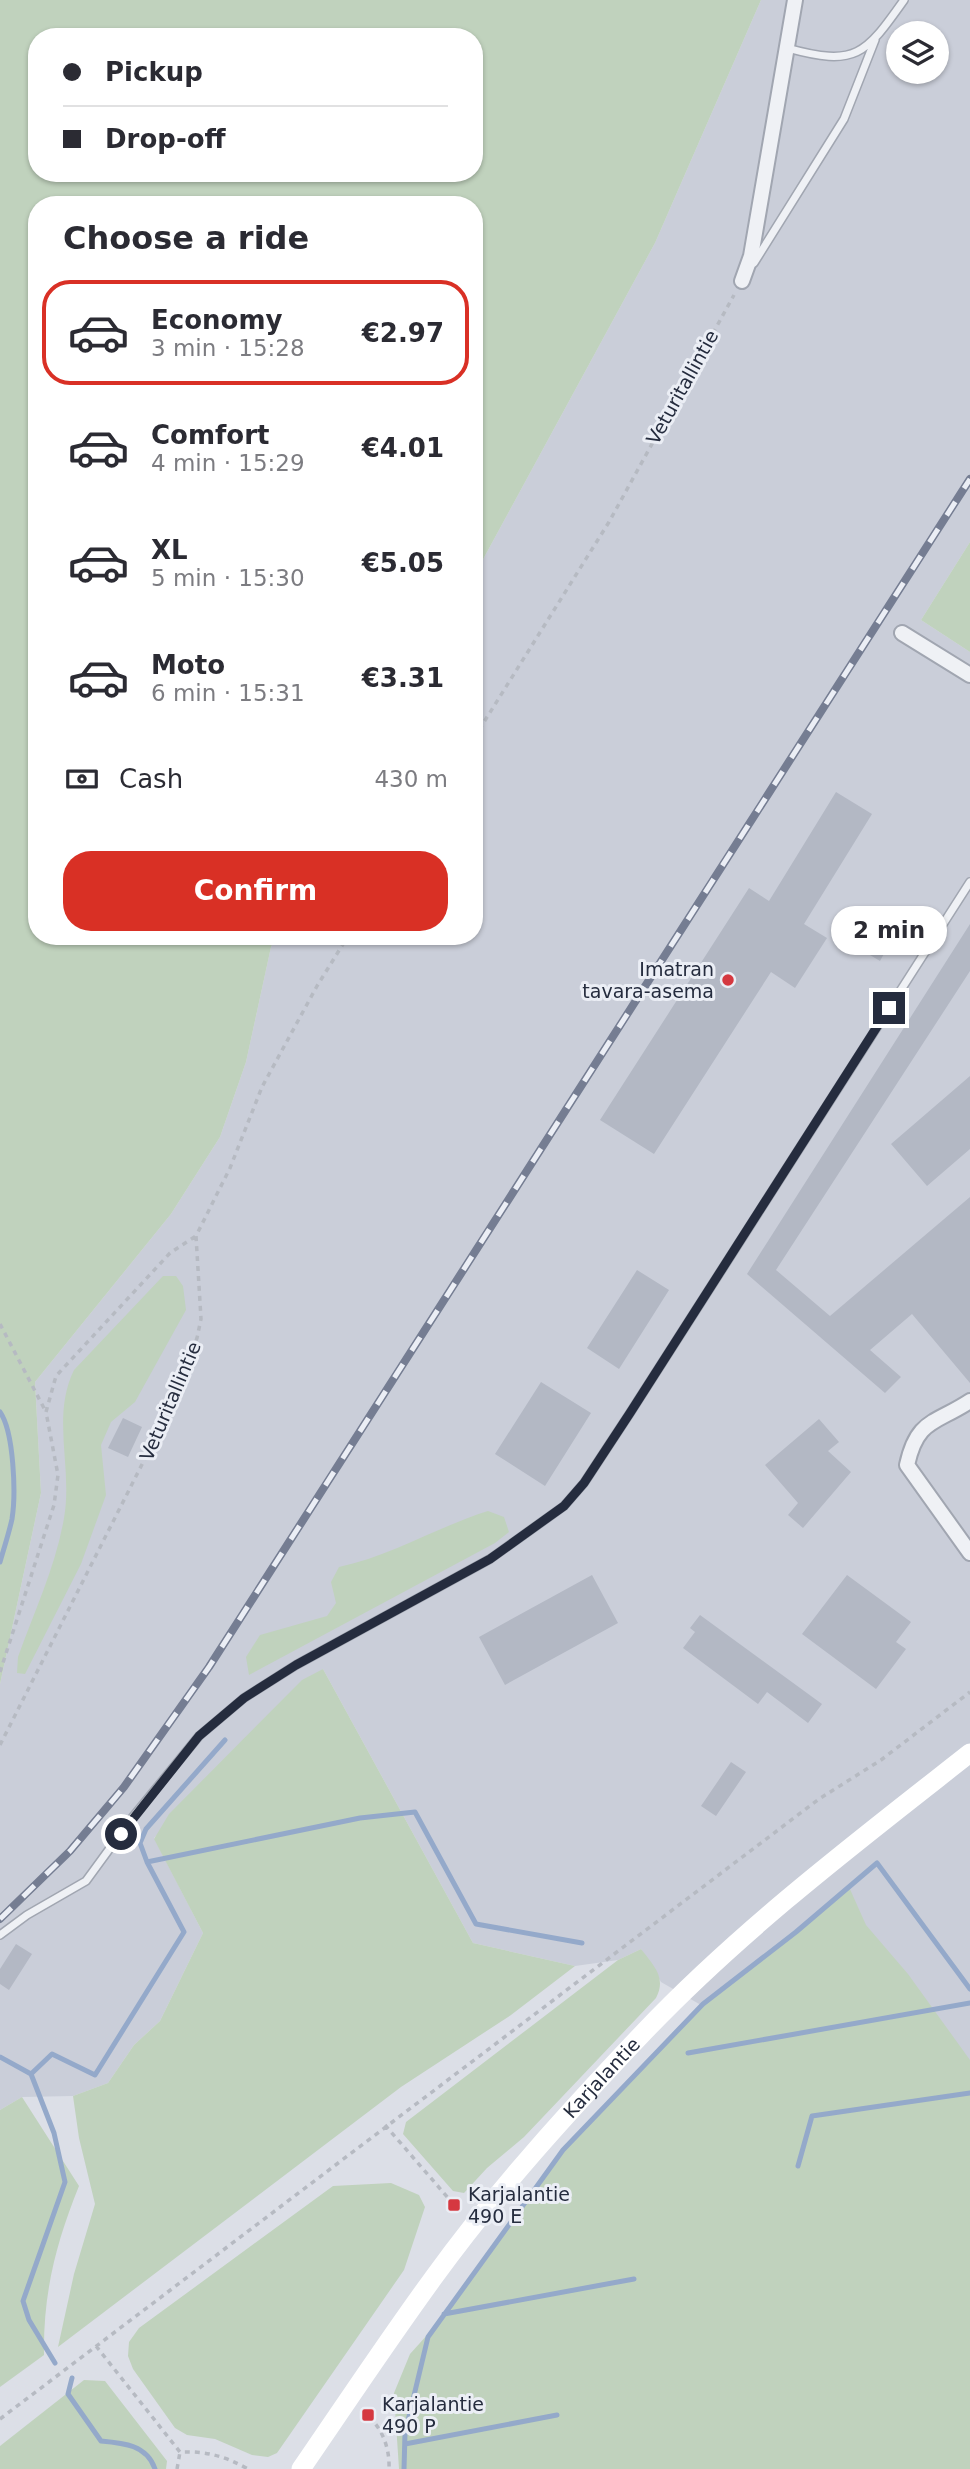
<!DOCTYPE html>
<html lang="en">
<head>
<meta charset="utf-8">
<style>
  :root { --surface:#fff; --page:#f7f7f7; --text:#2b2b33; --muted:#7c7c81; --line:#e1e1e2; --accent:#d93025 }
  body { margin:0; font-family:"DejaVu Sans",sans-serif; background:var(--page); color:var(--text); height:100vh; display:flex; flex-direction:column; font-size:26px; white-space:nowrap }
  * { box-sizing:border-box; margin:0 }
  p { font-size:23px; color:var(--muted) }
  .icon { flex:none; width:38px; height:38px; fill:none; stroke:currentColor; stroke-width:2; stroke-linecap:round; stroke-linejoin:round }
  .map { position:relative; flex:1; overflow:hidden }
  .details { position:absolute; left:28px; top:196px; width:455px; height:749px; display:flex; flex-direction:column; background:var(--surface); border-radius:28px; box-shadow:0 2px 5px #0004 }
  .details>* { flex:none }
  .banner { position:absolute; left:28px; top:28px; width:455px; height:154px; border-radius:28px; box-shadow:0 2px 5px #0004; display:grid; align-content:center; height:154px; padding:0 35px; background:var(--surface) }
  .fabs { position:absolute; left:886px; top:21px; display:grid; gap:14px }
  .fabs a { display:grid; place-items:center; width:63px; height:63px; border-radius:50%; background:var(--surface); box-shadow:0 2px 5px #0004; font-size:35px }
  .end { position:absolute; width:32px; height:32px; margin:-16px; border:9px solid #252c3e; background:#fff; box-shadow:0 0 0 4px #fff }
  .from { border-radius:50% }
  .bubble { position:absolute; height:49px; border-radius:24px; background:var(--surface); box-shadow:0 2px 5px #0004; font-size:23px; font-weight:700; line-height:49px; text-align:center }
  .banner b { display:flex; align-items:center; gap:24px; height:66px; font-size:26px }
  .banner b+b { border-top:2px solid var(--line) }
  .banner i { width:18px; height:18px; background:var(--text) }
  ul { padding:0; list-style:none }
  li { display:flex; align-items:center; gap:21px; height:105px; margin:0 14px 10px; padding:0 21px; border:4px solid transparent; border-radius:28px }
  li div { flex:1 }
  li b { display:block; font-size:26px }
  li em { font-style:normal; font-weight:700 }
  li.current { border-color:var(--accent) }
  li>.icon { width:63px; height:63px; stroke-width:1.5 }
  h2 { padding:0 35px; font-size:32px; line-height:84px }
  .pay { display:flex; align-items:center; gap:18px; height:77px; padding:0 35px; font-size:26px }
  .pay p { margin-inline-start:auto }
  .button { display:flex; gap:14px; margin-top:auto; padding:14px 35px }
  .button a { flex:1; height:80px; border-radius:28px; background:var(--accent); color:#fff; font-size:28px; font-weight:700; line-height:80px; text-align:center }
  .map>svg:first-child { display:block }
  .built { fill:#caced9; fill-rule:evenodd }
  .green { fill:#c0d2bd; fill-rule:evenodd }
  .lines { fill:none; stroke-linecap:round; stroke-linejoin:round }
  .stream { stroke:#94a9ca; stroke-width:5 }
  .building { fill:#b3b8c4 }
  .service-casing { stroke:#a1a6b1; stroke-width:10 }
  .minor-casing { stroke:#a1a6b1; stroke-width:18 }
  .path { stroke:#b6bac2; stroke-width:3.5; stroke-dasharray:5 5; stroke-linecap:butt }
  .service { stroke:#eff1f5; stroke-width:7 }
  .minor { stroke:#eff1f5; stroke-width:14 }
  .secondary { stroke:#fff; stroke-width:19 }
  .rail-casing { stroke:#757d92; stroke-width:8 }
  .rail { stroke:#ebeef5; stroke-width:5; stroke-dasharray:16; stroke-linecap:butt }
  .route { stroke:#252c3e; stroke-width:9 }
  .poi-dot { fill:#d53840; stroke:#ebeef5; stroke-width:2.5 }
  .labels { text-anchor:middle; stroke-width:6; stroke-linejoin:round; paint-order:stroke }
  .street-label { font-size:19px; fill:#252c3e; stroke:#ebeef5 }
  .poi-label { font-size:19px; fill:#252c3e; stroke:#ebeef5; text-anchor:start }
</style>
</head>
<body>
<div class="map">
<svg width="970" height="2469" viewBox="0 0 970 2469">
  <rect width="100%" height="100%" fill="#dcdfe7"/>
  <path class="built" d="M 761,0 L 970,0 L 970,542 L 921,620 L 970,652 L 970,2145 L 720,2016 L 661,1982 L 641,1949 L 618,1960 L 575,1966 L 473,1943 L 323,1669 L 154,1838 L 203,1933 L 160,2021 L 134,2045 L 108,2083 L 73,2096 L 22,2097 L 0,2110 L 0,1684 L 41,1493 L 35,1382 L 171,1214 L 220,1137 L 246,1062 L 271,947 L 276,936 L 474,936 L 474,576 L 655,243 ZM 898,33 L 936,33 L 936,72 L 898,72 Z"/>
  <path class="green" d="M 0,0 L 761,0 L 655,243 L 474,576 L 474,205 L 37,205 L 37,936 L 276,936 L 271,947 L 246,1062 L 220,1137 L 171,1214 L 35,1382 L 41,1493 L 0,1684 ZM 37,37 L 474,37 L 474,173 L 37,173 Z
    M 970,542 L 970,652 L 921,620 Z
    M 163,1276 L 176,1276 L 183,1286 L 186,1310 L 135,1402 L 111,1422 L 101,1445 L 106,1495 L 81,1564 L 25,1674 L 17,1673 L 18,1657 C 34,1612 56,1566 64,1518 C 73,1468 51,1417 74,1370 Z
    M 488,1511 L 504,1517 L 509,1532 L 495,1543 L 249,1675 L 246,1657 L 260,1635 L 327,1616 L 336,1603 L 331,1582 L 339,1567 C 391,1556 437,1527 488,1511 Z
    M 323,1669 L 473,1943 L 575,1966 L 511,2015 L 401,2087 L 58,2347 L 74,2274 L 95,2204 L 79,2138 L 73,2096 L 108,2083 L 134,2045 L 160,2021 L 203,1933 L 154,1839 L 169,1814 L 302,1680 Z
    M 849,1887 L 866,1925 L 908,1974 L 970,2060 L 970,2469 L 399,2469 L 394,2393 L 410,2354 L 437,2324 L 563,2150 L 703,2004 Z
    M 641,1949 C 653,1965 667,1977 656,1998 L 524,2137 L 487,2168 L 464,2193 L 453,2191 L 403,2134 L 406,2122 L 618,1960 Z
    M 22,2097 L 79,2186 C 56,2243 43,2293 44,2355 L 0,2387 L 0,2110 Z
    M 391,2183 L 419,2195 L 425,2207 L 404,2270 L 277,2453 L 268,2457 L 252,2455 L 215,2439 L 187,2435 L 175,2428 L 133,2369 L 128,2356 L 129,2342 L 139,2328 L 333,2186 Z
    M 84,2380 L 105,2381 L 167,2461 L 166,2469 L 0,2469 L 0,2446 Z"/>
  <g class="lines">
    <path class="stream" d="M 0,1412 C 14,1432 16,1494 12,1519 C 9,1533 4,1548 0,1562
      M 147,1862 L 360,1818 L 415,1812 L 476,1924 L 582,1943
      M 688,2053 L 970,2003
      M 0,2057 L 31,2074 L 54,2133 L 65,2182 L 23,2301 L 29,2320 L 55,2363
      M 31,2074 L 52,2054 L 95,2075 L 184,1932 L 147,1862 L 140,1843 L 146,1829 L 225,1740
      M 798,2166 L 812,2116 L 970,2093
      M 444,2314 L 634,2279
      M 72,2378 L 68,2394 L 101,2441 C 124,2443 147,2445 155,2469
      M 405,2444 L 557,2415
      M 404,2469 L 405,2433 L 428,2337 L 563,2150 L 703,2004 L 796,1932 L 877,1863 L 970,1989"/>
  </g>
  <path class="building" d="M 836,792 L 872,814 L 804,924 L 827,938 L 795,988 L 771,972 L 654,1154 L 600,1120 L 749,888 L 769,901 Z
    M 970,924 L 970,971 L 776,1270 L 830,1316 L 970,1197 L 970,1383 L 912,1314 L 870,1350 L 901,1377 L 885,1393 L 747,1274 Z
    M 873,928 L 892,939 L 880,961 L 860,949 Z
    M 970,1076 L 970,1149 L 927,1186 L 891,1144 Z
    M 637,1270 L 669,1290 L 619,1369 L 587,1348 Z
    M 541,1382 L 591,1413 L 545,1486 L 495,1454 Z
    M 123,1418 L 142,1427 L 128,1457 L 108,1448 Z
    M 819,1419 L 839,1442 L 828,1451 L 851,1472 L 803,1528 L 788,1515 L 798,1503 L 765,1465 Z
    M 592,1575 L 618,1623 L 505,1685 L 479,1637 Z
    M 847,1575 L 911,1622 L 896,1642 L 906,1649 L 876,1689 L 802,1634 Z
    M 700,1615 L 822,1704 L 808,1723 L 767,1692 L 758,1704 L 683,1648 L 695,1632 L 690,1628 Z
    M 731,1762 L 746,1772 L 716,1816 L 701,1806 Z
    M 16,1944 L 32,1954 L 9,1990 L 0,1984 L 0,1969 Z"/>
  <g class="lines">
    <defs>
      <path id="service" d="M 787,48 C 856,67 865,55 904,0
        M 754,263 L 844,119 L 875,40
        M 0,1935 L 27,1915 L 86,1881 L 132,1818 L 199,1736 L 244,1698 L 296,1665 L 490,1559 L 564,1506 L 584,1483 L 630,1413 L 970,882"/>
      <path id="minor" d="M 742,281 L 751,256 L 795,0
        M 902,633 L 970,675
        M 970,1401 C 935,1424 917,1419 907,1465 L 970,1553"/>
    </defs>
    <use href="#service" class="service-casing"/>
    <use href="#minor" class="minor-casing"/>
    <path class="path" d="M 474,738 L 609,522 L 734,295
      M 0,1324 L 46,1412
      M 0,1672 L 54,1505 L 58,1475 L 46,1412 L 56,1376 L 170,1253 L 196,1236
      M 0,1745 L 168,1413 L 197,1338 L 201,1319 L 196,1236 L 230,1168 L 262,1087 L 317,986 L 348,936
      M 385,2125 L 462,2214
      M 96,2346 L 180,2452 C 207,2451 224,2456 248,2469
      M 361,2411 C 381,2423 390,2447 389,2469
      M 0,2419 L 819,1799 L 881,1760 L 970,1692
      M 177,2469 L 180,2452"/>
    <use href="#service" class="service"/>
    <use href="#minor" class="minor"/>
    <path class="secondary" id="s1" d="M 301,2469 C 345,2405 388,2340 434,2277 C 497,2190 570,2110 644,2032 C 742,1929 858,1841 970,1753"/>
    <defs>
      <path id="rail" d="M 0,1919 L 70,1851 L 124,1787 L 209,1667 L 970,479"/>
    </defs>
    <use href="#rail" class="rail-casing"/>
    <use href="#rail" class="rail"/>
  </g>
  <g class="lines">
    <path class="route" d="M 121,1834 L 199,1736 L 244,1698 L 296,1665 L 490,1559 L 564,1506 L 584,1483 L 630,1413 L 889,1008"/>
  </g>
  <g class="poi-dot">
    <circle cx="728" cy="980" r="7"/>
    <rect x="447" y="2198" width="14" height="14" rx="3.5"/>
    <rect x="361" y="2408" width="14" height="14" rx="3.5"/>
  </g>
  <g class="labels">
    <g class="street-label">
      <text transform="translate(682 387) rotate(-61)" y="7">Veturitallintie</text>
      <text transform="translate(170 1401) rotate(-67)" y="7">Veturitallintie</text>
      <text dy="7" stroke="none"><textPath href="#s1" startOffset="494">Karjalantie</textPath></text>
    </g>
    <g class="poi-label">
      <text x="714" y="976" text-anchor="end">Imatran<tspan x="714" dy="22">tavara-asema</tspan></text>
      <text x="468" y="2201">Karjalantie<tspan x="468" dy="22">490 E</tspan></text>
      <text x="382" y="2411">Karjalantie<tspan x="382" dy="22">490 P</tspan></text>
    </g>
  </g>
</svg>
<div class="fabs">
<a><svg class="icon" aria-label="layers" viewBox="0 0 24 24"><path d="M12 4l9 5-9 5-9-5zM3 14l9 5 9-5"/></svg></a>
</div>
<i class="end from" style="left:121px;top:1834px"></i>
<i class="end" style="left:889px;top:1008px"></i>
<div class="bubble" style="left:831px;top:906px;width:116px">2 min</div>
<div class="banner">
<b><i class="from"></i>Pickup</b>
<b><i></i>Drop-off</b>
</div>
<section class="details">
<h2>Choose a ride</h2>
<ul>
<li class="current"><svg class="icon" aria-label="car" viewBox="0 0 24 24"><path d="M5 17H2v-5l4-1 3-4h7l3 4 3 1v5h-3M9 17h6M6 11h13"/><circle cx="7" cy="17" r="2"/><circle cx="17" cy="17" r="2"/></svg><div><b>Economy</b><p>3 min · 15:28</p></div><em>€2.97</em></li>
<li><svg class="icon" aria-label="car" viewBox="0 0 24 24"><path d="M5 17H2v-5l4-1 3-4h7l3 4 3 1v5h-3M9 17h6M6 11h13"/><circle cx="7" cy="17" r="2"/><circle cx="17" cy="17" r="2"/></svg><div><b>Comfort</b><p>4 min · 15:29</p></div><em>€4.01</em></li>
<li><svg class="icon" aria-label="car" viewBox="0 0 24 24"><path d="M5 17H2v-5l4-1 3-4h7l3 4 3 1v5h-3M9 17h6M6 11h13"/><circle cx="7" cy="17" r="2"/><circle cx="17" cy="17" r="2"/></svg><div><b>XL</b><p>5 min · 15:30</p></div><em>€5.05</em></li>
<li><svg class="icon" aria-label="car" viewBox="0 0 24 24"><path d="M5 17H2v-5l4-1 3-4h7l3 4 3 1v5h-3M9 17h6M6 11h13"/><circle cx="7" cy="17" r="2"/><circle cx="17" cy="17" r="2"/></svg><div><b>Moto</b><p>6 min · 15:31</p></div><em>€3.31</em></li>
</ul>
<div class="pay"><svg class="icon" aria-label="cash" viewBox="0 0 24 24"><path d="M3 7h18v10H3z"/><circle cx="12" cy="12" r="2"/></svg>Cash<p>430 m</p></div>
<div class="button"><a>Confirm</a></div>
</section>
</div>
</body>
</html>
